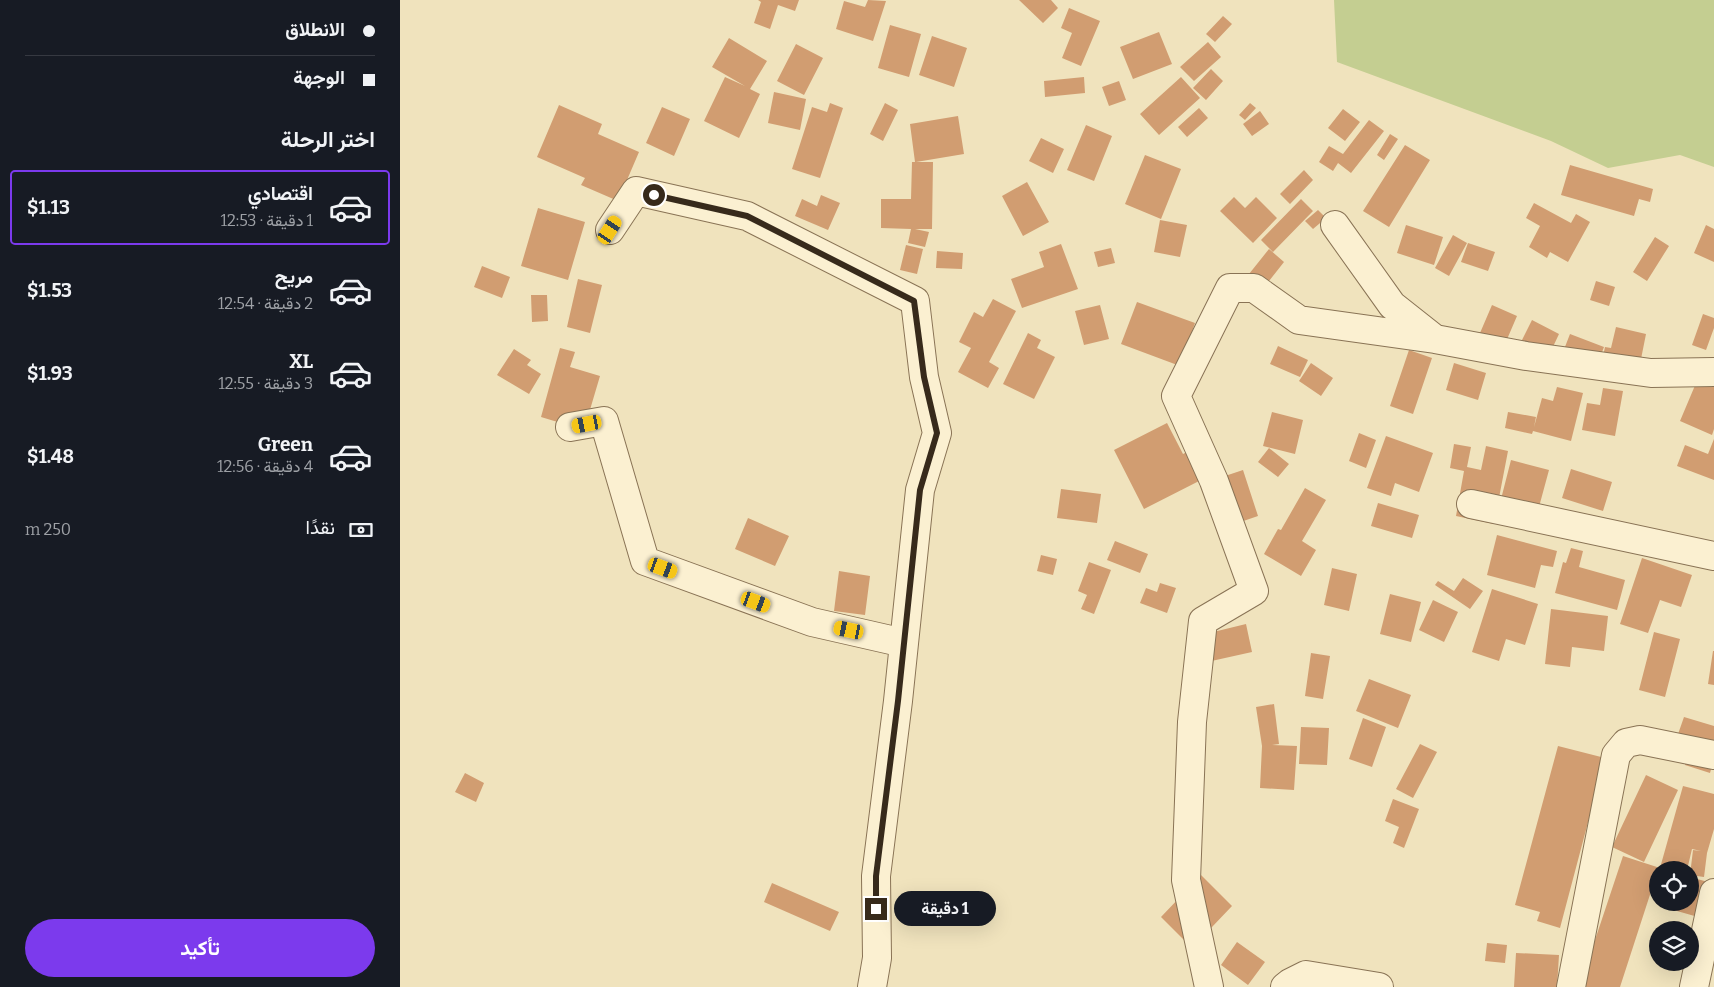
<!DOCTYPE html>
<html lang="ar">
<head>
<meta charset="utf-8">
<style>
  :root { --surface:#171b24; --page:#20242c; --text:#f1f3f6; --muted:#9ea1a6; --line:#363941; --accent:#7c3aed }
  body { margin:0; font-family:Bitter,Vazirmatn,serif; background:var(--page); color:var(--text); direction:rtl; height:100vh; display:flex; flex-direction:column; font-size:19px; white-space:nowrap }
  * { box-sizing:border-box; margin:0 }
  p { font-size:16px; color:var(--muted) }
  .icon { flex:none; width:28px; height:28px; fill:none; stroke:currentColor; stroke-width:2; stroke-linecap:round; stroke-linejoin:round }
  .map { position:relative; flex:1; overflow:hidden; direction:ltr }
  .panel { display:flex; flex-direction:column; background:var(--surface); width:400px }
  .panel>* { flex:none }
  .guide { display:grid; align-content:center; height:110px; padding:0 25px; background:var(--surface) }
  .controls { position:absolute; left:1249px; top:861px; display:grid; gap:10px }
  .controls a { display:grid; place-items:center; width:50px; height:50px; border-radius:50%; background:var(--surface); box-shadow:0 5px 20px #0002; font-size:25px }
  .end { position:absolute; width:22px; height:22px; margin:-11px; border:6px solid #372a1b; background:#fff; box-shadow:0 0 0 2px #fff }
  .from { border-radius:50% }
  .bubble { position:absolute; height:35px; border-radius:18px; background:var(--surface); box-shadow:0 5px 20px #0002; font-size:16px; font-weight:700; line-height:35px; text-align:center; direction:rtl }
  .car { position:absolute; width:15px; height:30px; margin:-15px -8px; border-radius:6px; box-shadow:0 0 4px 1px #0007; background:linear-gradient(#f5c518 24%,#345 0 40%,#f5c518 0 76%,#345 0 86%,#f5c518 0) }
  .guide b { display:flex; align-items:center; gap:18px; height:48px; font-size:19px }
  .guide b+b { border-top:1px solid var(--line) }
  .guide i { width:12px; height:12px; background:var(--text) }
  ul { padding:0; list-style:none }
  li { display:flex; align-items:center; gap:15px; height:75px; margin:0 10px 8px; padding:0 15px; border:2px solid transparent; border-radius:5px }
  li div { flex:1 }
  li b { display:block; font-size:19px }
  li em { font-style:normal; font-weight:700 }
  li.active { border-color:var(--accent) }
  li>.icon { width:45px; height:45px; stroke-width:1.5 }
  h2 { padding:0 25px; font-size:22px; line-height:60px }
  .pay { display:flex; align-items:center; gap:12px; height:55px; padding:0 25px; font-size:19px }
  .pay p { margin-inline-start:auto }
  .cta { display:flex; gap:10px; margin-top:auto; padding:10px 25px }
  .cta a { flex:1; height:58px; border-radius:30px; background:var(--accent); color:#fff; font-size:20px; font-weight:700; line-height:58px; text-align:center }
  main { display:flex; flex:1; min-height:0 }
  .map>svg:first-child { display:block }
  .green { fill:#c4ce91 }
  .building { fill:#d19d71 }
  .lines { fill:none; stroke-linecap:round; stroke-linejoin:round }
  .minor-casing { stroke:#897355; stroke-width:30 }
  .minor { stroke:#fbf0d1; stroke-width:28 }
  .route { stroke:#372a1b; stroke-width:6 }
</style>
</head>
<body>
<main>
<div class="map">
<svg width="1314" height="987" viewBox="0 0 1314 987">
  <rect width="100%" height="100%" fill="#f0e3bd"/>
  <path class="green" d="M 934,0 L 1314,0 L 1314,167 L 1280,155 L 1208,168 L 1151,141 L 937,62 Z"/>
  <path class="building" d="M 358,0 L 399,0 L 395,11 L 378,5 L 370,29 L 354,23 L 361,2 Z
    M 468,0 L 486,1 L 473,41 L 436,29 L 444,1 L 465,7 Z
    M 619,0 L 651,0 L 658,8 L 643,23 Z
    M 669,8 L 700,21 L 681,66 L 662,58 L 672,33 L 661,28 Z
    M 823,16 L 832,24 L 815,42 L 806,34 Z
    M 490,25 L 521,34 L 509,77 L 478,68 Z
    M 759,32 L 772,64 L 733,79 L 720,47 Z
    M 532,36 L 567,48 L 554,87 L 519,75 Z
    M 329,38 L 367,61 L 350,89 L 360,94 L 339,138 L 304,121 L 325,77 L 345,86 L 312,67 Z
    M 808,42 L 821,57 L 794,81 L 780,67 Z
    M 396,44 L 423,58 L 404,95 L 377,81 Z
    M 811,69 L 823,81 L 806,100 L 793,88 Z
    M 684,77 L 685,93 L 645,97 L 644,81 Z
    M 781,77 L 800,98 L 759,135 L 740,114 Z
    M 719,81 L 726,100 L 709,106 L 702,87 Z
    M 374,92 L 406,99 L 400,130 L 368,123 Z
    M 430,103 L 443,108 L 420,178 L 392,169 L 412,107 L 427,112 Z
    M 485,103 L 498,110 L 483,141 L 470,134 Z
    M 850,103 L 856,108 L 845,120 L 839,115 Z
    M 159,105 L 202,124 L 198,134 L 239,152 L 218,201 L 181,185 L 185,178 L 137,157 Z
    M 262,107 L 290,119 L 274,156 L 246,143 Z
    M 799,108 L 808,118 L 787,137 L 778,127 Z
    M 943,109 L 960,122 L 945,141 L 928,128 Z
    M 860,111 L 869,124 L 852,136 L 843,124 Z
    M 558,116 L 564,154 L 516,162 L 533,162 L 532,229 L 515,229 L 529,232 L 525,247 L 508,243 L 511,229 L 481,228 L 481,199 L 511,199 L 512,162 L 515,162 L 510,124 Z
    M 969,120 L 984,131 L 951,173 L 938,163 L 933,171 L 919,162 L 929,146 L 943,154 Z
    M 686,125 L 712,136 L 694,181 L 667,170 Z
    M 990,134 L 998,139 L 984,160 L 977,155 Z
    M 641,138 L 664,149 L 653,173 L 629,161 Z
    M 1005,145 L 1030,160 L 989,227 L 963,211 Z
    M 745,155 L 781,169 L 761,219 L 725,204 Z
    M 1170,165 L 1253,189 L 1250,202 L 1239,199 L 1234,216 L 1161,195 Z
    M 904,170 L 913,180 L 890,204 L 880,194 Z
    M 627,182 L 649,222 L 623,236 L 602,196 Z
    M 421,195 L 440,203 L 428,230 L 395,216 L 402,199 L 417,206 Z
    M 834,197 L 845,208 L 856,197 L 877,218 L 853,243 L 820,211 Z
    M 901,199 L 913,211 L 873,252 L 861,240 Z
    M 1134,203 L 1171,223 L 1176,214 L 1190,222 L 1168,262 L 1150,252 L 1147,258 L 1129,247 L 1140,226 L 1126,218 Z
    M 138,208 L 185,222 L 168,280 L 121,266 Z
    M 918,210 L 926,218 L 913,229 L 905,221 Z
    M 760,220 L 787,225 L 780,257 L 754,252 Z
    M 1006,225 L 1043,237 L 1034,265 L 997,253 Z
    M 1306,225 L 1314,229 L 1314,262 L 1294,253 Z
    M 1053,235 L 1067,243 L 1049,276 L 1035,268 Z
    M 1255,237 L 1269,246 L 1247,281 L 1233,272 Z
    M 1068,243 L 1095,252 L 1088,271 L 1061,262 Z
    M 661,244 L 678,289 L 622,308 L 611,279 L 644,267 L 639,252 Z
    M 506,245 L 523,249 L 517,274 L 500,270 Z
    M 711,248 L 715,263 L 698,267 L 694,252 Z
    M 869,249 L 884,262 L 861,291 L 845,279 Z
    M 537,251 L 563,253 L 562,269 L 536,268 Z
    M 82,266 L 110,277 L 102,298 L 74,287 Z
    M 178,279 L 202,285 L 190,333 L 167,327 Z
    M 1196,281 L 1215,287 L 1209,306 L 1190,300 Z
    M 131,295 L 147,295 L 148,321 L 132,322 Z
    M 593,299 L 616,311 L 589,362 L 599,368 L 588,388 L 558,372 L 571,348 L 559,342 L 574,312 L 583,317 Z
    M 737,302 L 795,323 L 780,366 L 721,344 Z
    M 700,305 L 709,339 L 684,345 L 675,311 Z
    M 1092,305 L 1117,316 L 1102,351 L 1077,340 Z
    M 1303,314 L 1314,318 L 1314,328 L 1306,350 L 1292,345 Z
    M 1132,320 L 1159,334 L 1151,351 L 1112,360 Z
    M 1216,327 L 1246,334 L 1237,379 L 1200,370 L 1205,347 L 1211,348 Z
    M 628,333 L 641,340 L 637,348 L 655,357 L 634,399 L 603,384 Z
    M 1170,334 L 1204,347 L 1197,365 L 1163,352 Z
    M 878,346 L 908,360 L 900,377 L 870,364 Z
    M 160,348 L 175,352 L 170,367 L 200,376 L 184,430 L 141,417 Z
    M 114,349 L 131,360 L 127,365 L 141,374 L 129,394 L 97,375 Z
    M 1009,350 L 1032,358 L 1013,414 L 990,406 Z
    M 911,363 L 933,378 L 921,396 L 899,381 Z
    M 1054,363 L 1086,373 L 1078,400 L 1046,390 Z
    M 1299,376 L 1314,383 L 1314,429 L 1312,435 L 1280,421 Z
    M 1157,387 L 1183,393 L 1171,441 L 1133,431 L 1132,434 L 1105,428 L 1108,412 L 1136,417 L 1134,427 L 1142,398 L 1153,401 Z
    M 1203,388 L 1223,391 L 1215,436 L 1182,430 L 1187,403 L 1200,405 Z
    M 872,412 L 903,420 L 895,454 L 863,446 Z
    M 767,423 L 783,454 L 789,451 L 803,479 L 744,509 L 714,450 Z
    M 959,433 L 976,440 L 966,468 L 949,461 Z
    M 986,436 L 1033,453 L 1019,492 L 995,483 L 991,496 L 967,488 Z
    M 1314,439 L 1314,480 L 1277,466 L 1285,445 L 1308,454 Z
    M 1054,444 L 1071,447 L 1067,467 L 1081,470 L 1086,446 L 1108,451 L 1094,524 L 1056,516 L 1064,471 L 1050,468 Z
    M 869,448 L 889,464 L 878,477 L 858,462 Z
    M 1111,460 L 1149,470 L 1136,518 L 1099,507 Z
    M 1171,469 L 1212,482 L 1203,511 L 1162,498 Z
    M 843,470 L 858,516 L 820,529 L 804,483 Z
    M 905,488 L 926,500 L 902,541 L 916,550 L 901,576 L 864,554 L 878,529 L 881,530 Z
    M 661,489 L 701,494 L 697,523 L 657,518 Z
    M 978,503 L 1019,515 L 1012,538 L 971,526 Z
    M 348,518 L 389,536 L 375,566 L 335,549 Z
    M 1097,535 L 1157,551 L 1153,567 L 1141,565 L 1135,588 L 1087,575 Z
    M 715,541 L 748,554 L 740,573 L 707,560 Z
    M 1171,548 L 1183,551 L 1179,567 L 1225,580 L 1217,610 L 1155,593 L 1163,562 L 1166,563 Z
    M 641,555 L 657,559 L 653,575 L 637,571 Z
    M 1242,558 L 1292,575 L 1281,607 L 1260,600 L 1248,633 L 1220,624 Z
    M 689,562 L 711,570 L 694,614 L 681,609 L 687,595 L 678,591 Z
    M 932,568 L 957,574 L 949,611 L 924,605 Z
    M 439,571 L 470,576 L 465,615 L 434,611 Z
    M 1063,578 L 1083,591 L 1070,609 L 1035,585 L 1038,581 L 1054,591 Z
    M 760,583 L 776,588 L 767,613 L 740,603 L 746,588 L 757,592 Z
    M 1092,589 L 1138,604 L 1125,645 L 1106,639 L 1099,661 L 1072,652 Z
    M 990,594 L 1021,602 L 1011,642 L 980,634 Z
    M 1033,600 L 1058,612 L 1044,642 L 1019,630 Z
    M 1151,609 L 1208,616 L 1204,651 L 1172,647 L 1170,667 L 1145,664 Z
    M 846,624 L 852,652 L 807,662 L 801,635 Z
    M 1254,632 L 1280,639 L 1265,697 L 1239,690 Z
    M 1313,651 L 1314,651 L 1314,685 L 1308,684 Z
    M 911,653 L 930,656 L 923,699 L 905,696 Z
    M 969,679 L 1011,695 L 998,728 L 956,711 Z
    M 874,704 L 879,744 L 872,745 L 897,746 L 894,790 L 860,788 L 862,746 L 856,707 Z
    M 1284,717 L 1314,726 L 1314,759 L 1310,773 L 1285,765 L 1292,742 L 1277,737 Z
    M 963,718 L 986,727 L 972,767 L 949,759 Z
    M 901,727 L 929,728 L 927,765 L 899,764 Z
    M 1020,744 L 1037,752 L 1013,798 L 996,789 Z
    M 1158,746 L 1205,758 L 1160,928 L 1137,921 L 1140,912 L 1115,905 Z
    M 65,773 L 84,783 L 76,802 L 55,792 Z
    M 1246,775 L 1278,790 L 1244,862 L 1212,847 Z
    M 1283,786 L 1314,794 L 1314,829 L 1307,853 L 1304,877 L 1290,875 L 1293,850 L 1301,851 L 1292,849 L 1287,870 L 1258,870 L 1220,987 L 1187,987 L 1180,985 L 1223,856 L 1260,868 Z
    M 993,799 L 1019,809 L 1004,848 L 993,843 L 999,827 L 985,821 Z
    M 801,875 L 832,906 L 792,948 L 761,917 Z
    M 1290,877 L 1308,882 L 1298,917 L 1270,909 L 1272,902 L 1290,902 Z
    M 372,883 L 439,912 L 430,931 L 364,902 Z
    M 837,942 L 865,962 L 848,985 L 821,965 Z
    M 1087,943 L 1107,945 L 1105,963 L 1085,961 Z
    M 1116,953 L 1159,955 L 1157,987 L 1114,987 Z"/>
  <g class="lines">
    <defs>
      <path id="minor" d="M 935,225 L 992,305 L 1035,339 L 1126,356 L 1251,373 L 1314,372
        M 210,230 L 236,191 L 347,216 L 515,301 L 524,377 L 537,433 L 520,490 L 498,701 L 476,876 L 477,958 L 472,987
        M 170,427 L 204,421 L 245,561 L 412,622 L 504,643
        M 1071,504 L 1314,556
        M 809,987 L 786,880 L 792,722 L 803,621 L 854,591 L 814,481 L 776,396 L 830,288 L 854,288 L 899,320 L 1035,339
        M 885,987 L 890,983 L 906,975 L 979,987
        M 1171,987 L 1216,755 L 1226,743 L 1240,740 L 1314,755
        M 1294,987 L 1314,893"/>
    </defs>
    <use href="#minor" class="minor-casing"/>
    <use href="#minor" class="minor"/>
  </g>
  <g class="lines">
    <path class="route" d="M 254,195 L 347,216 L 514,301 L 524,377 L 537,433 L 520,490 L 498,701 L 476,876 L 476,909"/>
  </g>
</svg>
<div class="controls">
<a><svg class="icon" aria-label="locate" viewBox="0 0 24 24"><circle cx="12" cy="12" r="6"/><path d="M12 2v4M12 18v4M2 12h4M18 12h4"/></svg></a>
<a><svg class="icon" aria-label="layers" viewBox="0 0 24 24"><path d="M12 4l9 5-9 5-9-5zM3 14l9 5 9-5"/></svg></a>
</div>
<i class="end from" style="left:254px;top:195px"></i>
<i class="end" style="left:476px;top:909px"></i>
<div class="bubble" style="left:494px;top:891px;width:102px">1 دقيقة</div>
<i class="car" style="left:210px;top:230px;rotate:33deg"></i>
<i class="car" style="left:187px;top:424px;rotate:259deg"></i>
<i class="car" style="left:263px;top:568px;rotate:110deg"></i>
<i class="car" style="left:356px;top:602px;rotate:110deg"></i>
<i class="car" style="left:449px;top:630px;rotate:282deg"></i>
</div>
<section class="panel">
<div class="guide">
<b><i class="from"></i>الانطلاق</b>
<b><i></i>الوجهة</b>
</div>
<h2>اختر الرحلة</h2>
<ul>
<li class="active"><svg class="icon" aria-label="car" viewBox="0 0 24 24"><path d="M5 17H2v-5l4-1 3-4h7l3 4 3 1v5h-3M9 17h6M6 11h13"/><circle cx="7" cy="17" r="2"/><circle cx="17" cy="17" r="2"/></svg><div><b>اقتصادي</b><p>1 دقيقة · 12:53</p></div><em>$1.13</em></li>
<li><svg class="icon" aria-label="car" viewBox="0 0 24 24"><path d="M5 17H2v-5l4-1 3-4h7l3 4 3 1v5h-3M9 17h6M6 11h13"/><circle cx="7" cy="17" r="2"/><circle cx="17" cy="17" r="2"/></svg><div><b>مريح</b><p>2 دقيقة · 12:54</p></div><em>$1.53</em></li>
<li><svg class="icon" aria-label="car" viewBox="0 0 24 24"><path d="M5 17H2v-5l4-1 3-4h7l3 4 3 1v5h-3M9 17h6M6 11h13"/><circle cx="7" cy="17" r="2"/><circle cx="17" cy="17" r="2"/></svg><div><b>XL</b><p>3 دقيقة · 12:55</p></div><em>$1.93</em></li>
<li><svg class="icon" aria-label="car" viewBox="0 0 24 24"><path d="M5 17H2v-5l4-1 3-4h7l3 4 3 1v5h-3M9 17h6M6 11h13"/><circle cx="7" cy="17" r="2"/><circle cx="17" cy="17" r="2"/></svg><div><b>Green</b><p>4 دقيقة · 12:56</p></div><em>$1.48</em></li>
</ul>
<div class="pay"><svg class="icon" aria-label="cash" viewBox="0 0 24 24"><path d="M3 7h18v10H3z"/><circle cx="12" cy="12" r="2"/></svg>نقدًا<p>250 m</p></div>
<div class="cta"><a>تأكيد</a></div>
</section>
</main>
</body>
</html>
